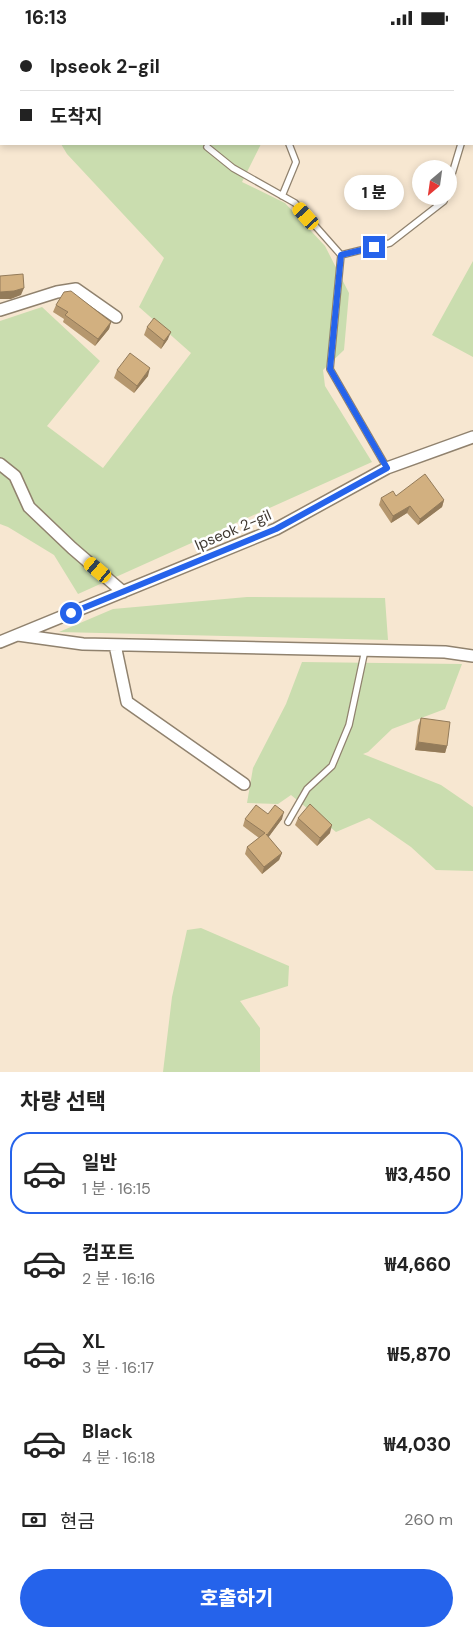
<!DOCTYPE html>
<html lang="ko">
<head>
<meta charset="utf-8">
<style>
  :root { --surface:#fff; --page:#f6f6f6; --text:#222; --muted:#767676; --line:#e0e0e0; --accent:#2563eb }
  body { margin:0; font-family:"DM Sans","Noto Sans KR",sans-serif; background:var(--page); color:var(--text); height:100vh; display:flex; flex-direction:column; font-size:19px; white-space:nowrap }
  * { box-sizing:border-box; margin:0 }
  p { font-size:16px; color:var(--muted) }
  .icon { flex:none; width:28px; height:28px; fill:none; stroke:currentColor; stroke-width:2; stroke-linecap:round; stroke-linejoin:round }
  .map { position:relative; height:1037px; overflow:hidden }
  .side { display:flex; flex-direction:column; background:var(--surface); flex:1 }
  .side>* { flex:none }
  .guide { position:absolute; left:0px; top:0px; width:474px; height:110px; box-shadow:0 2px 8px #0003; display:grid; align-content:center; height:110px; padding:0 20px; background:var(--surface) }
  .needle { width:32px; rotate:209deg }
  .tools { position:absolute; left:412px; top:125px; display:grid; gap:10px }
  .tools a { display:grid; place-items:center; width:45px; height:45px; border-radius:50%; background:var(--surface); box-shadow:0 2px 8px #0003; font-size:25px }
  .end { position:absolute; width:22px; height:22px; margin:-11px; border:6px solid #2563eb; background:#fff; box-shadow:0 0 0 2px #fff }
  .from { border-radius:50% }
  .bubble { position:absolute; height:35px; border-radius:18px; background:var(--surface); box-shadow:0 2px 8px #0003; font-size:16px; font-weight:800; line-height:35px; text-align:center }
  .car { position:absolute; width:15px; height:30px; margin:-15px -8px; border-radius:6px; box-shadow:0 0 4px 1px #0007; background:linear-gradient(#f5c518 24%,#345 0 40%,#f5c518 0 76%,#345 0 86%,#f5c518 0) }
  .guide b { display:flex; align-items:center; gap:18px; height:48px; font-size:19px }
  .guide b+b { border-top:1px solid var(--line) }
  .guide i { width:12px; height:12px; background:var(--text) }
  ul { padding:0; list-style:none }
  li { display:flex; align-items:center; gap:15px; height:82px; margin:0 10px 8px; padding:0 10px; border:2px solid transparent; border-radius:20px }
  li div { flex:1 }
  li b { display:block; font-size:19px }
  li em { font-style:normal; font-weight:800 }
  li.selected { border-color:var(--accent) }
  li>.icon { width:45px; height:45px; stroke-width:1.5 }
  h2 { padding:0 20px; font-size:22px; line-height:60px }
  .pay { display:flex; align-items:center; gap:12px; height:55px; padding:0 20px; font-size:19px }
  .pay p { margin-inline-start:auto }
  .action { display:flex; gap:10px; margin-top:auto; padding:10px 20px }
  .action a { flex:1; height:58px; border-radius:30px; background:var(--accent); color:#fff; font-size:20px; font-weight:800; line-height:58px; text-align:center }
  .status { display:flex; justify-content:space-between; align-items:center; height:35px; padding:0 25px; background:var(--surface); direction:ltr }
  .status svg { height:14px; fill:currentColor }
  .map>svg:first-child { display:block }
  .green { fill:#caddaf }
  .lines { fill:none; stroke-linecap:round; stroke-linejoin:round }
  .lane-casing { stroke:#90826e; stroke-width:8 }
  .street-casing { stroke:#90826e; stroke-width:14 }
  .lane { stroke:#fff; stroke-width:5.5 }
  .street { stroke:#fff; stroke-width:11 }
  .wall { fill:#b5976e }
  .shaded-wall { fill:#937b5a }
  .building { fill:#d2b080; stroke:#937b5a }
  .route { stroke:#2563eb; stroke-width:6 }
  .labels { text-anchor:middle; stroke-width:5; stroke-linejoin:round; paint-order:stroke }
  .street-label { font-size:15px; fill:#403931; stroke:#fff }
</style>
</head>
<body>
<div class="status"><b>16:13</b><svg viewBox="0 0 49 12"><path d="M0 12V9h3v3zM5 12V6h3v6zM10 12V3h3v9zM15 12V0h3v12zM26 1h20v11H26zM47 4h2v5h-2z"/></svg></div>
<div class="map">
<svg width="473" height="1037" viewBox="0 0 473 1037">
  <rect width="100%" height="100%" fill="#f7e7d1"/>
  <path class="green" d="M 0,0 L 282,0 L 281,1 L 1,1 L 1,38 L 0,39 Z
    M 61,109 L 261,109 L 242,147 L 285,168 L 325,211 L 349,258 L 344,315 L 323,335 L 325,351 L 372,427 L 78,559 L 54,520 L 8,492 L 0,489 L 0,286 L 42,272 L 100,326 L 47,391 L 103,433 L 191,318 L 139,272 L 164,223 L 67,119 Z
    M 473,226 L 473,322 L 432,300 Z
    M 247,562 L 385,563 L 388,605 L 59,597 L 113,574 Z
    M 302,627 L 462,629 L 445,674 L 392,694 L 368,717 L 363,719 L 441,750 L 473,772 L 473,836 L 436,835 L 411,812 L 369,783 L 336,797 L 291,760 L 278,769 L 247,768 L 253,733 L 286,669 Z
    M 201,893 L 289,931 L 288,951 L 240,966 L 260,993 L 260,1037 L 163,1037 L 172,962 L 187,895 Z"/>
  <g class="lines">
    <defs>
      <path id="lane" d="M 11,1 L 12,0
        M 288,1 L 288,0
        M 0,35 L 1,31
        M 472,63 L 473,60
        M 207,112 L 233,133 L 295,168 L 341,220 L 330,334 L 387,433
        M 449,149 L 461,109
        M 282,161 L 296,127 L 289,109
        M 341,220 L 390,208 L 444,166 L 445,161
        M 288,787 L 307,754 L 332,731 L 349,690 L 365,615"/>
      <path id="street" d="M 0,275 L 57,257 L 76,254 L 116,282
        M 0,429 L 15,441 L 29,472 L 72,513 L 123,557
        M 18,600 L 83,609 L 445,617 L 473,621
        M 0,607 L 276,494 L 387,433 L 473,402
        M 115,610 L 127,667 L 244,749"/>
    </defs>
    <use href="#lane" class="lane-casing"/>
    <use href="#street" class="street-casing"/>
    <use href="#lane" class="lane"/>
    <use href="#street" class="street"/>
  </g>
  <path class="wall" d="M 56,270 L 111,287 L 109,294 L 95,311 L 63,287 L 64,284 L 53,277 Z
    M 147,292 L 168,304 L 161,314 L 144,300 Z
    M 117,335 L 148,341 L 134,358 L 114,343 Z
    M 396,461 L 444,465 L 442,472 L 418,490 L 407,478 L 391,488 L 379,470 L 381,463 Z
    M 421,683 L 447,711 L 445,718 L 415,715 L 418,691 Z
    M 268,779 L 282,784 L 268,802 L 282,818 L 279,825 L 262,839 L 245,819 L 247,812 L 259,803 L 243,791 L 245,784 Z
    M 298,783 L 330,798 L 317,811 L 295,790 Z"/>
  <path class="shaded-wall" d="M 24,253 L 21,260 L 11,264 L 0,264 L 0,257 Z
    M 111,287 L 109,294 L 95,311 L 98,304 Z
    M 171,297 L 168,304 L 161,314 L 164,306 Z
    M 150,333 L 148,341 L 134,358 L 137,351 Z
    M 444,465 L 442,472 L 418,490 L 420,484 Z
    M 410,471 L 407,478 L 391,488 L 393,481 Z
    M 418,707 L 447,711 L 445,718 L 415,715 Z
    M 284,777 L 282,784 L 265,807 L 267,800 Z
    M 332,790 L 330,798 L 317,811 L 320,803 Z
    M 282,818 L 279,825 L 262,839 L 264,832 Z"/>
  <path class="building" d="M 23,239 L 24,253 L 14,256 L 0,257 L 0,241 Z
    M 71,256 L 111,287 L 98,304 L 65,280 L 68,277 L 56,270 L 64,257 Z
    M 154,283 L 171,297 L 164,306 L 147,292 Z
    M 130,318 L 150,333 L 137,351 L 117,335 Z
    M 425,439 L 444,465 L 420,484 L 410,471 L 393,481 L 381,463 L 393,456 L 396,461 Z
    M 421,683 L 450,687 L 447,711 L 418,707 Z
    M 310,769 L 332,790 L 320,803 L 298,783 Z
    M 256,770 L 268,779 L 275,770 L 284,777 L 267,800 L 266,799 L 282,818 L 264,832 L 247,812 L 265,798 L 245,784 Z"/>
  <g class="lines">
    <path class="route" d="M 71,578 L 276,494 L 387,433 L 330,334 L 341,220 L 374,212"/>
  </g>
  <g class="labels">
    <g class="street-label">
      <text transform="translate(233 495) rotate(-23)" y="5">Ipseok 2-gil</text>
    </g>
  </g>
</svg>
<div class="tools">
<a><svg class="needle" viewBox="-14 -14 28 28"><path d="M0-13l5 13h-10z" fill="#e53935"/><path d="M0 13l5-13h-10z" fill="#767676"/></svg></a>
</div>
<i class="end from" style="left:71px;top:578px"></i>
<i class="end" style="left:374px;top:212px"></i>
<div class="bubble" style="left:344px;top:140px;width:60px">1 분</div>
<i class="car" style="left:306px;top:181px;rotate:318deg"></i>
<i class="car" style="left:98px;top:535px;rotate:310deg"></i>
<div class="guide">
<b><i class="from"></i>Ipseok 2-gil</b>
<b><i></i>도착지</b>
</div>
</div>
<section class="side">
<h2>차량 선택</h2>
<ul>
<li class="selected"><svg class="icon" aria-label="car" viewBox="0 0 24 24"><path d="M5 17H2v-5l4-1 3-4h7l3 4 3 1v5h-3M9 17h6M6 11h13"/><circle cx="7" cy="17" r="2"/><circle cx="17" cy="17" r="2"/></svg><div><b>일반</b><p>1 분 · 16:15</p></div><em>₩3,450</em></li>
<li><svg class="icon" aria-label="car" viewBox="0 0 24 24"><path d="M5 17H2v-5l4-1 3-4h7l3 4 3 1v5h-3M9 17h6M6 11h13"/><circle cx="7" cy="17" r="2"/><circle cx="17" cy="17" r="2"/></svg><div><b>컴포트</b><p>2 분 · 16:16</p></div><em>₩4,660</em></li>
<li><svg class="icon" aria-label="car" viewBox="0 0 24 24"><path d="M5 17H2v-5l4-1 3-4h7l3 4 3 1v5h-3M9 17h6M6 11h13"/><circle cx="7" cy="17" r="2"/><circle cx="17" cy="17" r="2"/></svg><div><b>XL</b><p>3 분 · 16:17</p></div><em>₩5,870</em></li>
<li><svg class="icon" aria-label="car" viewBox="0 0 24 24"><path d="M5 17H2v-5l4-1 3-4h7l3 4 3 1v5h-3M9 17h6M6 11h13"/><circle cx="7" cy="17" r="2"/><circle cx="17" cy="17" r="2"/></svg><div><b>Black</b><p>4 분 · 16:18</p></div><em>₩4,030</em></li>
</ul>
<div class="pay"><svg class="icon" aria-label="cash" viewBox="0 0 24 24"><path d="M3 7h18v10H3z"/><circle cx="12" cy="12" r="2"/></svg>현금<p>260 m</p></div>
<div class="action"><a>호출하기</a></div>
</section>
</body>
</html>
